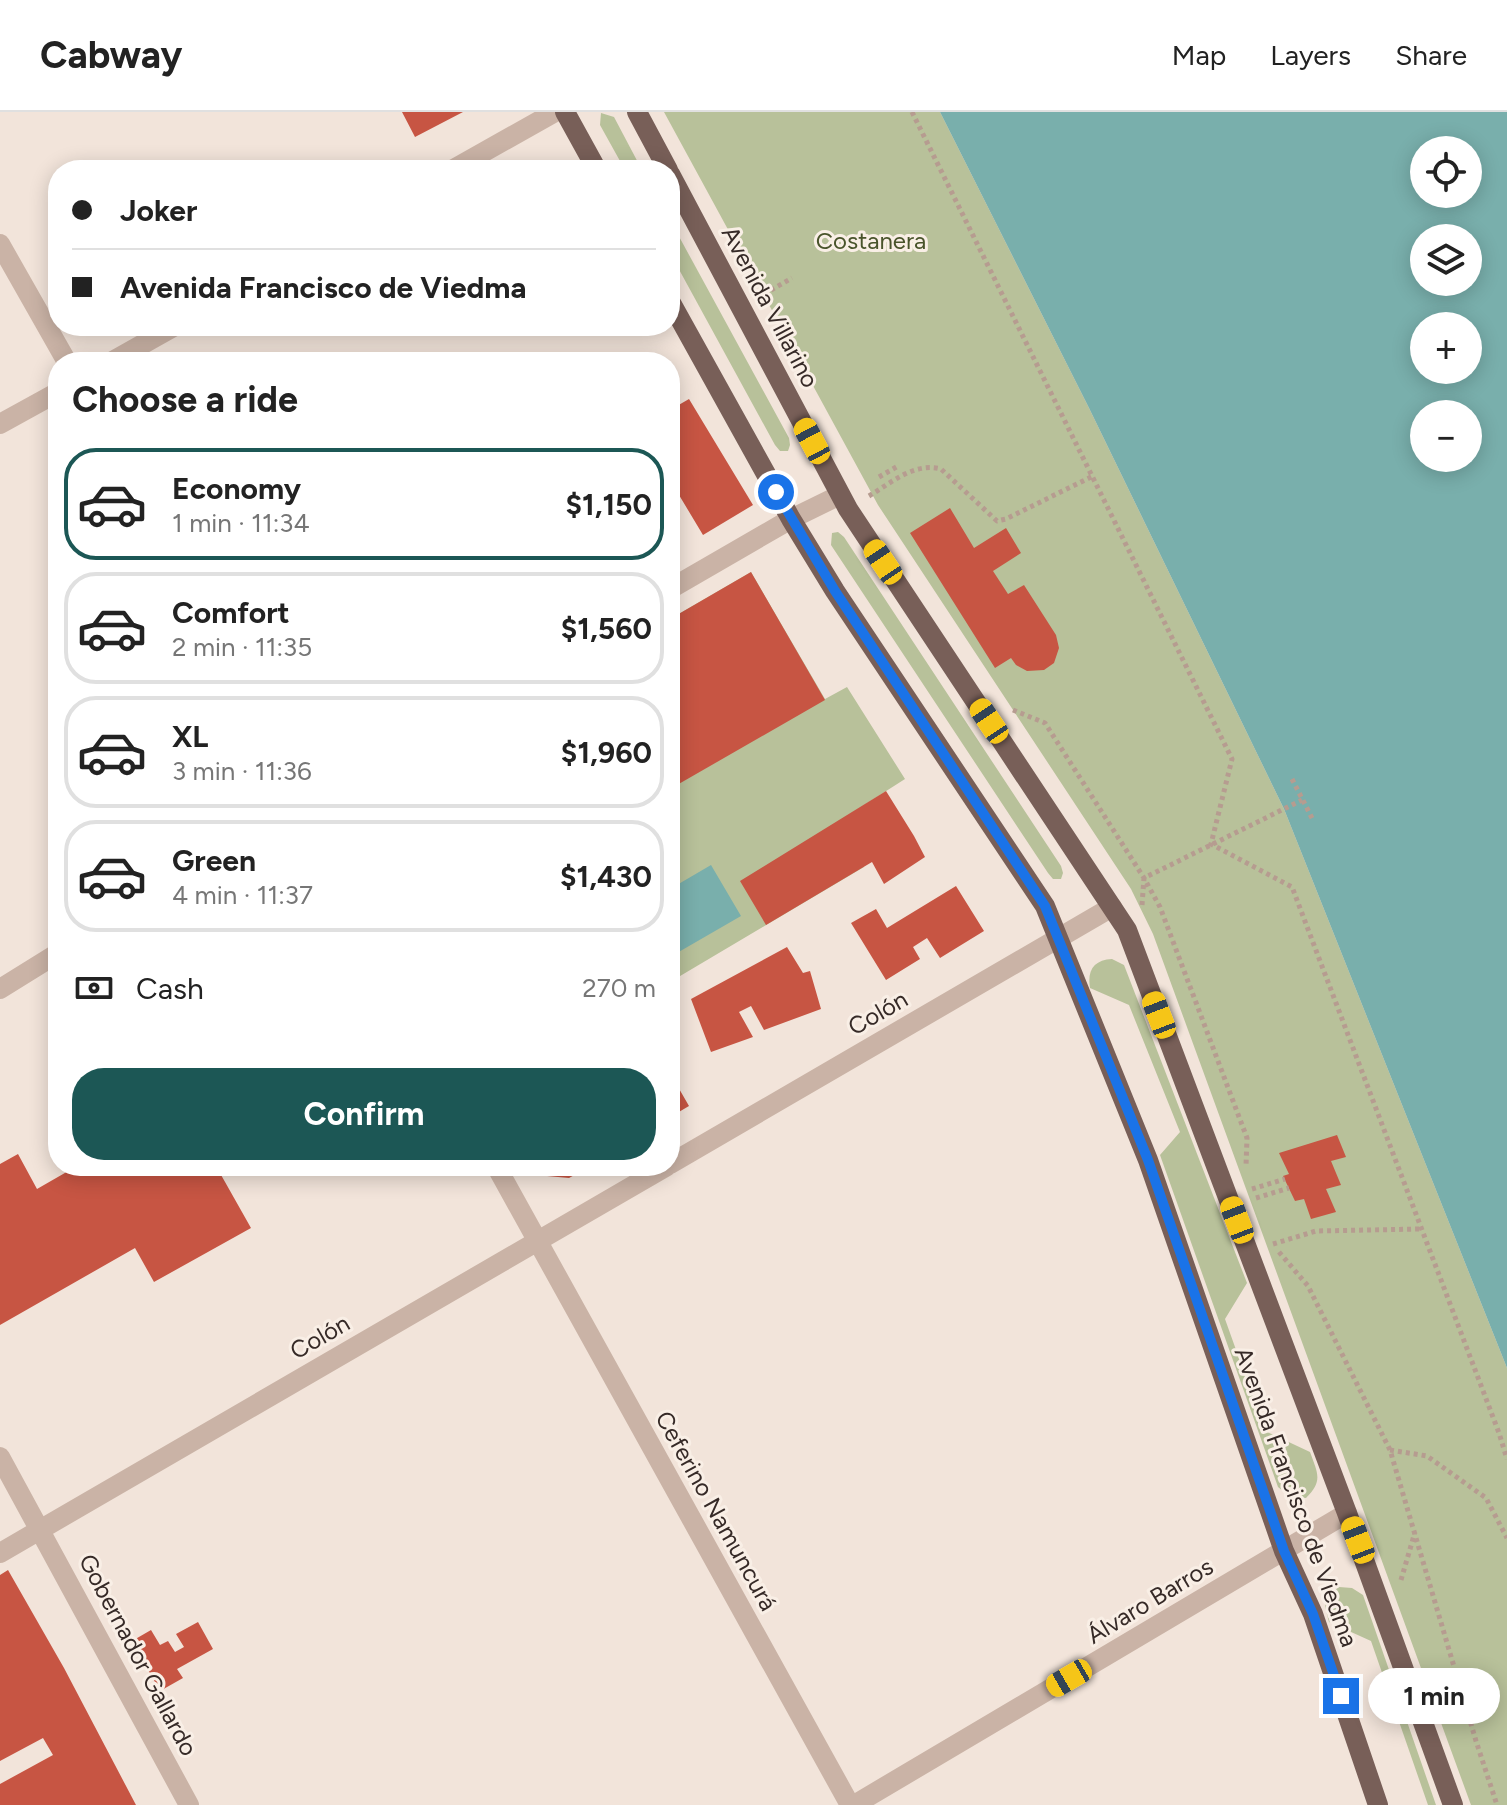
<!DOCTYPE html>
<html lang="en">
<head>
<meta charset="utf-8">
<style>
  :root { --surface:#fff; --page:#f2f2f2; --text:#222; --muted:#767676; --line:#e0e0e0; --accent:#1c5755 }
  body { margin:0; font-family:Figtree,sans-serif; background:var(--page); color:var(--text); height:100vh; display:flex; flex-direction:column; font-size:30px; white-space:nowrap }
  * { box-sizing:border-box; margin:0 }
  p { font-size:26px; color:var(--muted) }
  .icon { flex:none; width:44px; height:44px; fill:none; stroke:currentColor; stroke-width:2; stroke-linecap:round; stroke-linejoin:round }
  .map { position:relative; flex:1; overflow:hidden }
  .sheet { position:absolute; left:48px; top:240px; width:632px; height:824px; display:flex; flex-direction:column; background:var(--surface); border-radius:32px; box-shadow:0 4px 20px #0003 }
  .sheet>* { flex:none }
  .top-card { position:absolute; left:48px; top:48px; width:632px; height:176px; border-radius:32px; box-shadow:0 4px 20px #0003; display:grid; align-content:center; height:176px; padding:0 24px; background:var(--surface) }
  .controls { position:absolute; left:1410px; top:24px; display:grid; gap:16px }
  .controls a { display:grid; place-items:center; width:72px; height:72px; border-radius:50%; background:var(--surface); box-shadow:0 4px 20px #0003; font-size:40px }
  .end { position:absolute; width:36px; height:36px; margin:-18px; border:10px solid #1a73e8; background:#fff; box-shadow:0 0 0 4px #fff }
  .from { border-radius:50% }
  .bubble { position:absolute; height:56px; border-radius:28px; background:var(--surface); box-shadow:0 4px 20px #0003; font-size:26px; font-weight:700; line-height:56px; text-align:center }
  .car { position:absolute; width:24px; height:48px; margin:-24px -12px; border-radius:10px; box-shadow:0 0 6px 2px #0007; background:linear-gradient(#f5c518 24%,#345 0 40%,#f5c518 0 76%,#345 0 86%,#f5c518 0) }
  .top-card b { display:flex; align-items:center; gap:28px; height:76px; font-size:30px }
  .top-card b+b { border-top:2px solid var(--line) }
  .top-card i { width:20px; height:20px; background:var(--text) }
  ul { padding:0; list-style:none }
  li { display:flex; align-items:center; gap:24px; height:112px; margin:0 16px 12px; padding:0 8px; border:4px solid var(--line); border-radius:32px }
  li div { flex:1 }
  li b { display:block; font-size:30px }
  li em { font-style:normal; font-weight:700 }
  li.selected { border-color:var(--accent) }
  li>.icon { width:72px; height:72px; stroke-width:1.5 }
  h2 { padding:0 24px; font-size:36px; line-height:96px }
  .pay { display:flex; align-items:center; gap:20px; height:88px; padding:0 24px; font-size:30px }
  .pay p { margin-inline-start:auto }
  .button { display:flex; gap:16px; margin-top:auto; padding:16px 24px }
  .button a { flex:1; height:92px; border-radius:32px; background:var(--accent); color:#fff; font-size:32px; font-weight:700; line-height:92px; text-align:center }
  header { display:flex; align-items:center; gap:48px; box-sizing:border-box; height:112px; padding:0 40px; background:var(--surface); border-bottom:2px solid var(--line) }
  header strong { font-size:38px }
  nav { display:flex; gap:44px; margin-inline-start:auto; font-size:28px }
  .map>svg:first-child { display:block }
  .green { fill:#b8c19a }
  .water { fill:#79afac; fill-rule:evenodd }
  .building { fill:#c75543 }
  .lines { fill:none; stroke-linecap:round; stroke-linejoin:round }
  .path { stroke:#b69c90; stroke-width:5; stroke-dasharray:4 4; stroke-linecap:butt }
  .minor { stroke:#cab3a6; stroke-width:20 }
  .major { stroke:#785f58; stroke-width:20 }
  .route { stroke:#1a73e8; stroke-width:10 }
  .labels { text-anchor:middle; stroke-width:6; stroke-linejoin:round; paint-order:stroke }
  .park-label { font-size:24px; fill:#49542b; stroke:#f9efe6 }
  .street-label { font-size:24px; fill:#362a27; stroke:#f9efe6 }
</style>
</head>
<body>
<header>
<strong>Cabway</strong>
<nav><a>Map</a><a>Layers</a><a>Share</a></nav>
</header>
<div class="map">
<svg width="1507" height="1693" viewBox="0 0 1507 1693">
  <rect width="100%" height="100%" fill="#f2e4da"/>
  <path class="green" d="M 664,0 L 940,0 L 1089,296 L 1284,697 L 1507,1256 L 1507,1693 L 1471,1693 L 1153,822 L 1131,777 L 878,393 Z
    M 601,1 L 614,5 L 642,58 L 625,58 L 600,13 Z
    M 670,108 L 789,326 L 790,333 L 788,339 L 780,339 L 775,333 L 670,141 Z
    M 838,420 L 844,425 L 1061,754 L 1063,761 L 1061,767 L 1053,767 L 1048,761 L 831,433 L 832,421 Z
    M 751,460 L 825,587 L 847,575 L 905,667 L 836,711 L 864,755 L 670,870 L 670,507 Z
    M 1112,847 L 1124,853 L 1247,1171 L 1225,1207 L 1265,1319 L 1310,1340 C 1318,1362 1323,1369 1306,1386 L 1289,1384 L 1278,1375 L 1160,1043 L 1180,1020 L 1129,893 L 1090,876 C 1087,858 1094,848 1112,847 Z
    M 1339,1475 L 1352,1476 L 1363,1483 L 1436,1693 L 1428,1693 L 1371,1529 L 1329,1510 L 1325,1495 L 1328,1483 Z"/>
  <path class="water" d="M 940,0 L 1507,0 L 1507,1256 L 1284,697 L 1089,296 ZM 1424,38 L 1468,38 L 1468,82 L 1424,82 ZM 1424,126 L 1468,126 L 1468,170 L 1424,170 ZM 1424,214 L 1468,214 L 1468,258 L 1424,258 ZM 1424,302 L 1468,302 L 1468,346 L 1424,346 Z
    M 711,753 L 741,804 L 670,845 L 670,777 Z"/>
  <path class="building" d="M 402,0 L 463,0 L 415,25 Z
    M 689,287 L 753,393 L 703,423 L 670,368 L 670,298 Z
    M 950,396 L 974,436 L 1006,416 L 1021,441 L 993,459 L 1008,482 L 1024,473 L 1056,523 L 1059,536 L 1054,551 L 1044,558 L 1027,559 L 1016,553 L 1011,546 L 995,556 L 910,421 Z
    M 751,460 L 825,588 L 670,677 L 670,507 Z
    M 886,679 L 914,724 L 925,745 L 884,772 L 872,750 L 766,813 L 740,769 Z
    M 956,774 L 984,819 L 940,846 L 927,826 L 913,835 L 920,847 L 886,868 L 851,811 L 876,797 L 887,816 Z
    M 787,835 L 803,861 L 810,859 L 821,897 L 764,918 L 751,894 L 739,900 L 753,925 L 711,940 L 691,887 Z
    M 670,961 L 689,994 L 672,1004 L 670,1001 Z
    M 1337,1023 L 1346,1045 L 1331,1049 L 1341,1073 L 1326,1077 L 1336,1100 L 1311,1107 L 1304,1087 L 1295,1089 L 1283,1064 L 1289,1062 L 1279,1041 Z
    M 18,1042 L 37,1077 L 77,1054 L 216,1054 L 251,1116 L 154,1170 L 135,1136 L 0,1213 L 0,1052 Z
    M 541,1054 L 591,1054 L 569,1066 L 547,1064 Z
    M 8,1458 L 64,1556 L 136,1693 L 0,1693 L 0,1672 L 53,1643 L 43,1626 L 0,1649 L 0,1463 Z
    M 198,1510 L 213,1537 L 177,1557 L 183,1566 L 160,1579 L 132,1529 L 151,1518 L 160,1533 L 168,1529 L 175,1540 L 184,1535 L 176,1522 Z"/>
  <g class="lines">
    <path class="path" d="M 912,0 L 1232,647 L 1211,732 L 1292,775 L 1499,1321 L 1507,1347
      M 764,182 L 792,166
      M 879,365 L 898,354
      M 869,384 C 891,371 914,350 941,357 L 997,409 L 1006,407 L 1093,364
      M 1013,598 L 1045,611 L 1144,766 L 1160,795 L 1247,1026 L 1246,1054
      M 1292,667 L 1313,708
      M 1142,793 L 1144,766 L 1302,688
      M 1252,1077 L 1285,1067
      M 1256,1086 L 1289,1076
      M 1273,1132 L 1316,1119 L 1421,1117
      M 1279,1140 L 1308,1174 L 1390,1338 L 1476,1629 L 1497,1693
      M 1390,1338 L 1427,1344 L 1486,1386 L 1507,1426
      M 1401,1468 L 1415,1420"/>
    <path class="minor" d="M 452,58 L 555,0
      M 0,132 L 67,250
      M 111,250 L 175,214
      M 0,312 L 58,280
      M 670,477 L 791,407 L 840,383
      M 0,877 L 58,841
      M 670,1052 L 1112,795
      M 496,1054 L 850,1693
      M 0,1345 L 189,1693
      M 0,1441 L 667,1054
      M 854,1693 L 1347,1401"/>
    <path class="major" d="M 565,0 L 597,58
      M 637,0 L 668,58
      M 670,62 L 848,397 L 1127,818 L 1347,1401 L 1453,1693
      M 670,189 L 791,407 L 835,479 L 1045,794 L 1148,1048 L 1284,1439 L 1313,1502 L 1378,1693"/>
  </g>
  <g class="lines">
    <path class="route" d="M 776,380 L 835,479 L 1045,794 L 1148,1048 L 1284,1439 L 1313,1502 L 1341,1584"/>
  </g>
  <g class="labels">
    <g class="park-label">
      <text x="871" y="137">Costanera</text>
    </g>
    <g class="street-label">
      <text transform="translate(770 195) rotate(62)" y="8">Avenida Villarino</text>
      <text transform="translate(878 901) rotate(-30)" y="8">Colón</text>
      <text transform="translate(320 1225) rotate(-30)" y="8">Colón</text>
      <text transform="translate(1296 1385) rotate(70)" y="8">Avenida Francisco de Viedma</text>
      <text transform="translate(716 1399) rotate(61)" y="8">Ceferino Namuncurá</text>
      <text transform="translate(1150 1489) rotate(-31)" y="8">Álvaro Barros</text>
      <text transform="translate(138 1543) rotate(62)" y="8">Gobernador Gallardo</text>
    </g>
  </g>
</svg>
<div class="controls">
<a><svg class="icon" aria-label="locate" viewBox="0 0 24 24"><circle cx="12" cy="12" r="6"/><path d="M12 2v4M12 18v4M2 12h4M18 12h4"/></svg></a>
<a><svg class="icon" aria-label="layers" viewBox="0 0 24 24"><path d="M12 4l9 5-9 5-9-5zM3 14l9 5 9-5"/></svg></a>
<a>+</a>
<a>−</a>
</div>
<i class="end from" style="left:776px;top:380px"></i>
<i class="end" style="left:1341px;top:1584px"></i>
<div class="bubble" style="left:1368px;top:1556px;width:132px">1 min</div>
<i class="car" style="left:812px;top:329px;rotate:332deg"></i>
<i class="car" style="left:883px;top:450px;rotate:326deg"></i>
<i class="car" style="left:989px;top:609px;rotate:326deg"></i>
<i class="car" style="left:1159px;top:903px;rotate:339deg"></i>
<i class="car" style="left:1237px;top:1108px;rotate:339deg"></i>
<i class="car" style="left:1358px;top:1428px;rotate:339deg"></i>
<i class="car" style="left:1069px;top:1566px;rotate:240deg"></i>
<div class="top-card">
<b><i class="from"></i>Joker</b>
<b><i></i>Avenida Francisco de Viedma</b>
</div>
<section class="sheet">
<h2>Choose a ride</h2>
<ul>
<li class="selected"><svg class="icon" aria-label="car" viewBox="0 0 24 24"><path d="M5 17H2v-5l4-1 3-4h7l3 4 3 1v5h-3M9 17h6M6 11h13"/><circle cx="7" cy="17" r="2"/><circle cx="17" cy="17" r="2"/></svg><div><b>Economy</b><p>1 min · 11:34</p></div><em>$1,150</em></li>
<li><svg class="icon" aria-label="car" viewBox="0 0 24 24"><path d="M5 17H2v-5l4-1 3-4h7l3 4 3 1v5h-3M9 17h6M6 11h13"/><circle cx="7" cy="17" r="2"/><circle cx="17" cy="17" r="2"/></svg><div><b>Comfort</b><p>2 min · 11:35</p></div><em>$1,560</em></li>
<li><svg class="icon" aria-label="car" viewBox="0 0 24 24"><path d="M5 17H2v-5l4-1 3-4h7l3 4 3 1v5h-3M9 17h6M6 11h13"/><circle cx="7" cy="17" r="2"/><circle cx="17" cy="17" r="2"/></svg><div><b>XL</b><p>3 min · 11:36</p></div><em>$1,960</em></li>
<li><svg class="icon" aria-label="car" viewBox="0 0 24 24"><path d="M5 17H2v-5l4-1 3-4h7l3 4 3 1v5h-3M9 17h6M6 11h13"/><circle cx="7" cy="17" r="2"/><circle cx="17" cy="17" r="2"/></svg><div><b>Green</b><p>4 min · 11:37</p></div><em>$1,430</em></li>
</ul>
<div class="pay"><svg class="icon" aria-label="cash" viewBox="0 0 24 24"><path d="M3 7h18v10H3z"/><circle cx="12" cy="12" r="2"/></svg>Cash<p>270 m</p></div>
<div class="button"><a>Confirm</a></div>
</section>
</div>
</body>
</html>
